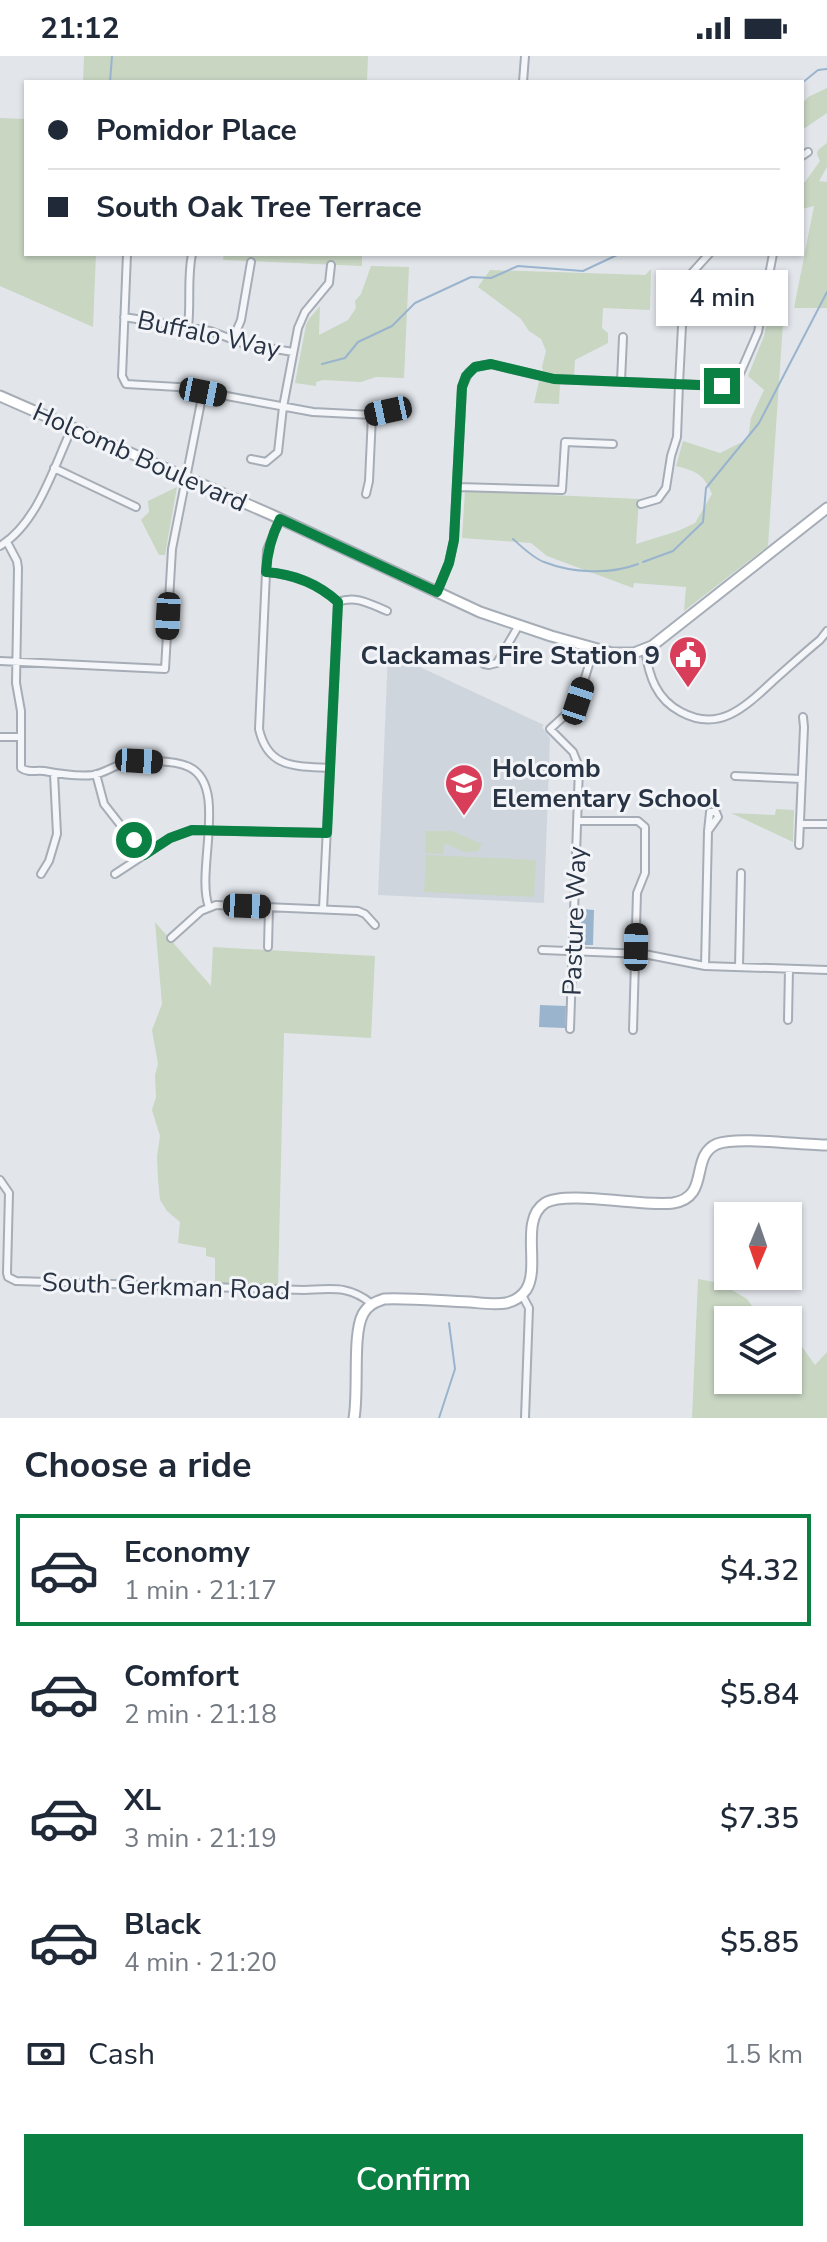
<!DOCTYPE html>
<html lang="en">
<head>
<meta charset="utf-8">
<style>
  :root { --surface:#fff; --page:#f2f2f3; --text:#1f2937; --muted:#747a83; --line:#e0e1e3; --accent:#0b8043 }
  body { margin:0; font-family:"Nunito Sans",sans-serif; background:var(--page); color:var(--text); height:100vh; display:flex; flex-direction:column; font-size:30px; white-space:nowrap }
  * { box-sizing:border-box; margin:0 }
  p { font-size:26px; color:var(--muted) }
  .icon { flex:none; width:44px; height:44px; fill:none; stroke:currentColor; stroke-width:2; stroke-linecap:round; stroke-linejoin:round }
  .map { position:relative; height:1362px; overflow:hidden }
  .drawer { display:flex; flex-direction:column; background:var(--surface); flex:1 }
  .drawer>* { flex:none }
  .guide { position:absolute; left:24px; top:24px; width:780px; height:176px; border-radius:0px; box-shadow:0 2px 6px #0004; display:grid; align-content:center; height:176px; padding:0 24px; background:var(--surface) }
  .needle { width:52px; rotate:182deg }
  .buttons { position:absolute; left:714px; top:1146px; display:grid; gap:16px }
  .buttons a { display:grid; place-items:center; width:88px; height:88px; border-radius:0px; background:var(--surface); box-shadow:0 2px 6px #0004; font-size:40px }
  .end { position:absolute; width:36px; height:36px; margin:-18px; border:10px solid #0b8043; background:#fff; box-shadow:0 0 0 4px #fff }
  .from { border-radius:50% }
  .bubble { position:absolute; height:56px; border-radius:0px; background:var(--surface); box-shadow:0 2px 6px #0004; font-size:26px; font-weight:600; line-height:56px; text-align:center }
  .car { position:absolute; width:24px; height:48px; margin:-24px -12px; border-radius:10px; box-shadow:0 0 6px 2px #0007; background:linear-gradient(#222 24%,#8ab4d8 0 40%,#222 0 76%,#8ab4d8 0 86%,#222 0) }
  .guide b { display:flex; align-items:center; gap:28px; height:76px; font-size:30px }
  .guide b+b { border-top:2px solid var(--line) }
  .guide i { width:20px; height:20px; background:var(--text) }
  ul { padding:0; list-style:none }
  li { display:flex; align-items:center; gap:24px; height:112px; margin:0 16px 12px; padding:0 8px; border:4px solid transparent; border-radius:0px }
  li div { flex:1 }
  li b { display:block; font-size:30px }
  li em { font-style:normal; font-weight:600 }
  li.on { border-color:var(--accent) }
  li>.icon { width:72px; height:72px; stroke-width:1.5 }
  h2 { padding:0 24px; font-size:36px; line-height:96px }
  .pay { display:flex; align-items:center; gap:20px; height:88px; padding:0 24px; font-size:30px }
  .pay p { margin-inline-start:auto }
  .action { display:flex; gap:16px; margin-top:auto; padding:16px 24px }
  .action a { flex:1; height:92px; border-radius:0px; background:var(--accent); color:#fff; font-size:32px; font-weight:600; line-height:92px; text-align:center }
  .status { display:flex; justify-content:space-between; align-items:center; height:56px; padding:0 40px; background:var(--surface); direction:ltr }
  .status svg { height:22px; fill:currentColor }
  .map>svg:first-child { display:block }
  .built { fill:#cfd5dd }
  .green { fill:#c8d6c2 }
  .water { fill:#9ab4ce }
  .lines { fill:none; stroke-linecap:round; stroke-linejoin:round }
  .stream { stroke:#9ab4ce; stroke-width:2 }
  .street-casing { stroke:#a6adb6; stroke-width:10 }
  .secondary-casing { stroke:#a6adb6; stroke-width:13 }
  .street { stroke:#f5f6f9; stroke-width:6 }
  .secondary { stroke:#fff; stroke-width:9 }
  .route { stroke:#0b8043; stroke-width:10 }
  .labels { text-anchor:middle; stroke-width:6; stroke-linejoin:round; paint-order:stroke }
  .street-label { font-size:26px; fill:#283344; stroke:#f2f4f8 }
  .poi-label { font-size:26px; font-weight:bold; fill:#283344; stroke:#f2f4f8; text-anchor:end }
</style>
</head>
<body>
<div class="status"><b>21:12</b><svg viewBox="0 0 49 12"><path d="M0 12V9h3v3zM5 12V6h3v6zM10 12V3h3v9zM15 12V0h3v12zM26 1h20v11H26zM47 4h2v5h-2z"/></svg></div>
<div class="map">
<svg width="827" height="1362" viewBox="0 0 827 1362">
  <rect width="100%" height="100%" fill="#e2e6eb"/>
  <path class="built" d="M 388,596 L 544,669 L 542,671 L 550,682 L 544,847 L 378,839 Z"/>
  <path class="green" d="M 84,0 L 368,0 L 367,26 L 83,26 Z
    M 827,32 L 827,57 L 802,74 L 802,48 L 808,41 Z
    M 0,62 L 26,63 L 26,198 L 96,198 L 93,271 L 0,230 Z
    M 827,87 L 827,111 L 819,125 L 827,126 L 827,252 L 794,252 L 814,150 L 802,153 L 802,126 L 805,126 L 820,105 L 817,98 L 818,94 Z
    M 224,198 L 362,198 L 362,210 L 223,204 Z
    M 371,210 L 409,211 L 404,322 L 376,321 L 361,326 L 323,324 L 316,326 L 316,330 L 295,327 L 306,269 L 309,263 L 320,250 L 319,279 L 348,264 L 356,252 L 355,245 L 361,238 Z
    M 651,213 L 650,254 L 603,252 L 602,272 L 608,277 L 608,287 L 575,304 L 574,319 L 548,318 L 543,315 L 542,311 L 546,295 L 541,283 L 529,275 L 521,263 L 478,231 L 490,214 L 645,219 Z
    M 770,250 L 784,252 L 768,490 L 684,555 L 686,531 L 634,527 L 633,532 L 547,500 L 531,487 L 462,482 L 465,435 L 639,443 L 636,488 L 678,475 L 695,467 L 712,438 C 704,418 696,415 676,410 L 683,385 L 720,397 L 748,383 L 751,362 L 764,334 L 748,320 L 764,280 Z
    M 539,325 L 560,327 L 559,348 L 534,347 Z
    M 177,431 L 165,499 L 159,499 L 141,464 L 149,456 L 148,445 Z
    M 776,753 L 794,754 L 793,786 L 731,757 L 775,759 Z
    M 426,775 L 452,775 L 482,788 L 478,795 L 464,796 L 445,787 L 443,798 L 425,797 Z
    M 426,799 L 536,804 L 534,841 L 424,836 Z
    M 155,866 L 211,930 L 213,891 L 375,900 L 371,982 L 284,977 L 278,1230 L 215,1227 L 215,1202 L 206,1200 L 206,1192 L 178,1187 L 180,1166 L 167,1155 L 160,1144 L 158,1123 L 157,1100 L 160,1080 L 152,1054 L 156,1041 L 155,1019 L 158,1008 L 152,974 L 162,948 Z
    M 698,1223 L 720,1227 L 747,1243 L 762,1264 L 728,1264 L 728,1324 L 788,1324 L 788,1283 L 798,1285 L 815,1309 L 827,1296 L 827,1362 L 692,1362 Z"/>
  <path class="water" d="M 582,853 L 594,854 L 593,889 L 583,889 L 580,885 Z
    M 540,949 L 566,950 L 565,972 L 539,971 Z"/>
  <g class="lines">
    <path class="stream" d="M 110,26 L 112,0
      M 802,27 L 818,14 L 827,13
      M 322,308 L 345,302 L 358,286 L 392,270 L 415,247 L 471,221 L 491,222 L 518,210 L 583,215 L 619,198
      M 513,483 C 522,491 533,502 544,506 C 572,517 609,519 638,508
      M 643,506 L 673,495 L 703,466 L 706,432 L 759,367 L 827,236
      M 439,1362 L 455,1313 L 449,1267"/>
    <defs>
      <path id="street" d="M 523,26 L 525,0
        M 802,100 L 808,96
        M 127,198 L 122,320 L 126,328 L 178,331 L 313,356 L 372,359 L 397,355
        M 709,198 L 690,219 L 684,231 L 679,328 L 722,330 L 738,322 L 758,276 L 773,198
        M 124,261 L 210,275 L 245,288 L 293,296
        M 188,271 C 191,246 187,223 192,198
        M 233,283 L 241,264 L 251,206
        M 621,325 L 623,281
        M 251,403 L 266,406 L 278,396 L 283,351 L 298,272 L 305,256 L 329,227 L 331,209
        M 54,412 L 136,451
        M 458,431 L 562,434 L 565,386 L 613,388
        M 366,438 L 369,425 L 372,359
        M 280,463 L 267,494 L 259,673 C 268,713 296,710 330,712
        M 7,486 L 17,505 L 18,512 L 16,627 L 21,655 L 21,712 C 28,717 35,714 44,715 C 60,718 77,721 93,719 C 104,717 112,711 122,708 C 137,703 175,704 189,711 C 229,730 195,815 209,851
        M 0,490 C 38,467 54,410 72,372
        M 266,516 C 292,518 318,527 338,546 L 323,853
        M 437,536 L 449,507 L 454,484 L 462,331 L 469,316 L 475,311 L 491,308 L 554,323 L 679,328 L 677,381 L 671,400 L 666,432 L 658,443 L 641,448
        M 338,546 C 356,539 370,548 387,555
        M 645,594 C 649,620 656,643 681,656 C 720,677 746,650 773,625 C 789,611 804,597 820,584 L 827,575
        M 0,605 L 165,613 L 172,493 L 203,336
        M 484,608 L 489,609 L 497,607 L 519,569
        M 0,681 L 21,681
        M 96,718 L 104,748 L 144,799
        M 735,720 L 802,723
        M 577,765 L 638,765 L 645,771 L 645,817 L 637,837 L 633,974
        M 800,768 L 827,768
        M 799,789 L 804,671 L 803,661
        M 41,818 L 49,805 L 57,778 L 54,718
        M 115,818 L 170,782 L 192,774 L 327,777
        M 171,882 L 201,855 L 216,849 L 358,855 L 365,858 L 375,869
        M 268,891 L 269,851
        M 542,894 L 644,898 L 705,910 L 827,914
        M 705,910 L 708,775 L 710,756 L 716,756 L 718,761 L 708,775
        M 739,911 L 741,817
        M 788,964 L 789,913
        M 570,973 L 579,711 L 573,696 L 550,673 L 573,652 L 578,645 L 594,592
        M 0,1124 L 9,1137 L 7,1217 L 8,1221 L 16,1225 L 304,1234 C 332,1233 349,1229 372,1248
        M 522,1239 L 529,1252 L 525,1362"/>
      <path id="secondary" d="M 0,340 L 272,459 L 480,556 L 551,580 L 612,597 L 634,597 L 652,590 L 827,452
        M 354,1362 C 359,1335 352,1278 363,1258 C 368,1249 375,1246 384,1243 C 412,1242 441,1245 470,1246 C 482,1247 495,1249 506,1247 C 515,1245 521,1241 526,1234 C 541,1211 519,1164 545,1147 C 567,1134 643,1151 673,1147 C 711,1141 689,1100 717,1088 C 736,1080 802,1089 827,1089"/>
    </defs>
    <use href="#street" class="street-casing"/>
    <use href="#secondary" class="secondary-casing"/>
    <use href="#street" class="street"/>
    <use href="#secondary" class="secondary"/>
  </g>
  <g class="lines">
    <path class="route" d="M 134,784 L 144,799 L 170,782 L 192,774 L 327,777 L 338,546 C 318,528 293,518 266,516 C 267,496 271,481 280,463 L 437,536 L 449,507 L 454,484 L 462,331 L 466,320 L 475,311 L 491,308 L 554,323 L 722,330"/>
  </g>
  <defs>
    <symbol id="civic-pin" viewBox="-11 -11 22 30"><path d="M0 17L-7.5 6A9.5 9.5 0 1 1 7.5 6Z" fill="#d83e59" stroke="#f2f4f8"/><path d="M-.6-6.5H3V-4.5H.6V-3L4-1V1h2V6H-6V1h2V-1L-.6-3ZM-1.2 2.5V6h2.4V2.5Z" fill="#fff"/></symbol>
    <symbol id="school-pin" viewBox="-11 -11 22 30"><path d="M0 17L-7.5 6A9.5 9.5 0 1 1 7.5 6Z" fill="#d83e59" stroke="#f2f4f8"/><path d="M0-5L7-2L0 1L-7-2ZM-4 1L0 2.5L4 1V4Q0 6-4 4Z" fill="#fff"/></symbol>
  </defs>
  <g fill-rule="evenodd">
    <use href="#civic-pin" x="666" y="577" width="44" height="60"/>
    <use href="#school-pin" x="442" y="705" width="44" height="60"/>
  </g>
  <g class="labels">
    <g class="street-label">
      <text transform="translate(209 278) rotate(12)" y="9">Buffalo Way</text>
      <text transform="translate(140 401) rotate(24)" y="9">Holcomb Boulevard</text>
      <text transform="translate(574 865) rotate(-88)" y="9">Pasture Way</text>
      <text transform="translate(166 1230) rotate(2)" y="9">South Gerkman Road</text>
    </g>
    <g class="poi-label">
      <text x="660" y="608">Clackamas Fire Station 9</text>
      <text x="492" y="721" text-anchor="start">Holcomb<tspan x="492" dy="30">Elementary School</tspan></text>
    </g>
  </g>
</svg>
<div class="buttons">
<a><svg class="needle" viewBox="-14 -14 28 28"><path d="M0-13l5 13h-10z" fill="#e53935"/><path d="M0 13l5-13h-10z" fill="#747a83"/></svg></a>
<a><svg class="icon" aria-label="layers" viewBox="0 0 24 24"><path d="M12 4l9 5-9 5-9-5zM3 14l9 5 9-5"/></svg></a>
</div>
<i class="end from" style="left:134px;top:784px"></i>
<i class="end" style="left:722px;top:330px"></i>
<div class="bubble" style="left:656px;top:214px;width:132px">4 min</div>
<i class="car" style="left:203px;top:336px;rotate:101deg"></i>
<i class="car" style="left:388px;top:355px;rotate:258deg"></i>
<i class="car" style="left:168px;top:560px;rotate:183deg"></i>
<i class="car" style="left:578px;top:645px;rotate:18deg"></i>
<i class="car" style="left:139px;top:705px;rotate:93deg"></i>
<i class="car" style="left:247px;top:850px;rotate:92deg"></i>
<i class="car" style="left:636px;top:891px;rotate:1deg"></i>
<div class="guide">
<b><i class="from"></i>Pomidor Place</b>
<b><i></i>South Oak Tree Terrace</b>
</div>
</div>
<section class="drawer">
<h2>Choose a ride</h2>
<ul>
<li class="on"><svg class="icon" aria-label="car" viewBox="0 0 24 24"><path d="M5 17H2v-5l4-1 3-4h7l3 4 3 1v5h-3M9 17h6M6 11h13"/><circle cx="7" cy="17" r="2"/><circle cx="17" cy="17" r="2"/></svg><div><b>Economy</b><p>1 min · 21:17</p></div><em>$4.32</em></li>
<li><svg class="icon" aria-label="car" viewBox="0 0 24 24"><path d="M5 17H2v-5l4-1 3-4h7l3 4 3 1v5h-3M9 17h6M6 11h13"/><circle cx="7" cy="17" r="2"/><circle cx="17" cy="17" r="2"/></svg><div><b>Comfort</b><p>2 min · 21:18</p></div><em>$5.84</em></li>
<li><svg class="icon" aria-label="car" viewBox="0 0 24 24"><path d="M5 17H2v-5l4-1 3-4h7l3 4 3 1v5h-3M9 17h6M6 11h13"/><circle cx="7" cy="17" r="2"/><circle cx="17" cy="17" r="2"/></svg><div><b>XL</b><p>3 min · 21:19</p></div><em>$7.35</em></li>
<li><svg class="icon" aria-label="car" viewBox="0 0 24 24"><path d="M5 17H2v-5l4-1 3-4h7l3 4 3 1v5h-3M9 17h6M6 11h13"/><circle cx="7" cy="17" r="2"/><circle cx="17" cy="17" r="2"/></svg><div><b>Black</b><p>4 min · 21:20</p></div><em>$5.85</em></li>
</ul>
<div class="pay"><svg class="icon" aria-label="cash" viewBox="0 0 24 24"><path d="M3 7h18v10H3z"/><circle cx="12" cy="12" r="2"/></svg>Cash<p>1.5 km</p></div>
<div class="action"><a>Confirm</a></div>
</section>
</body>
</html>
